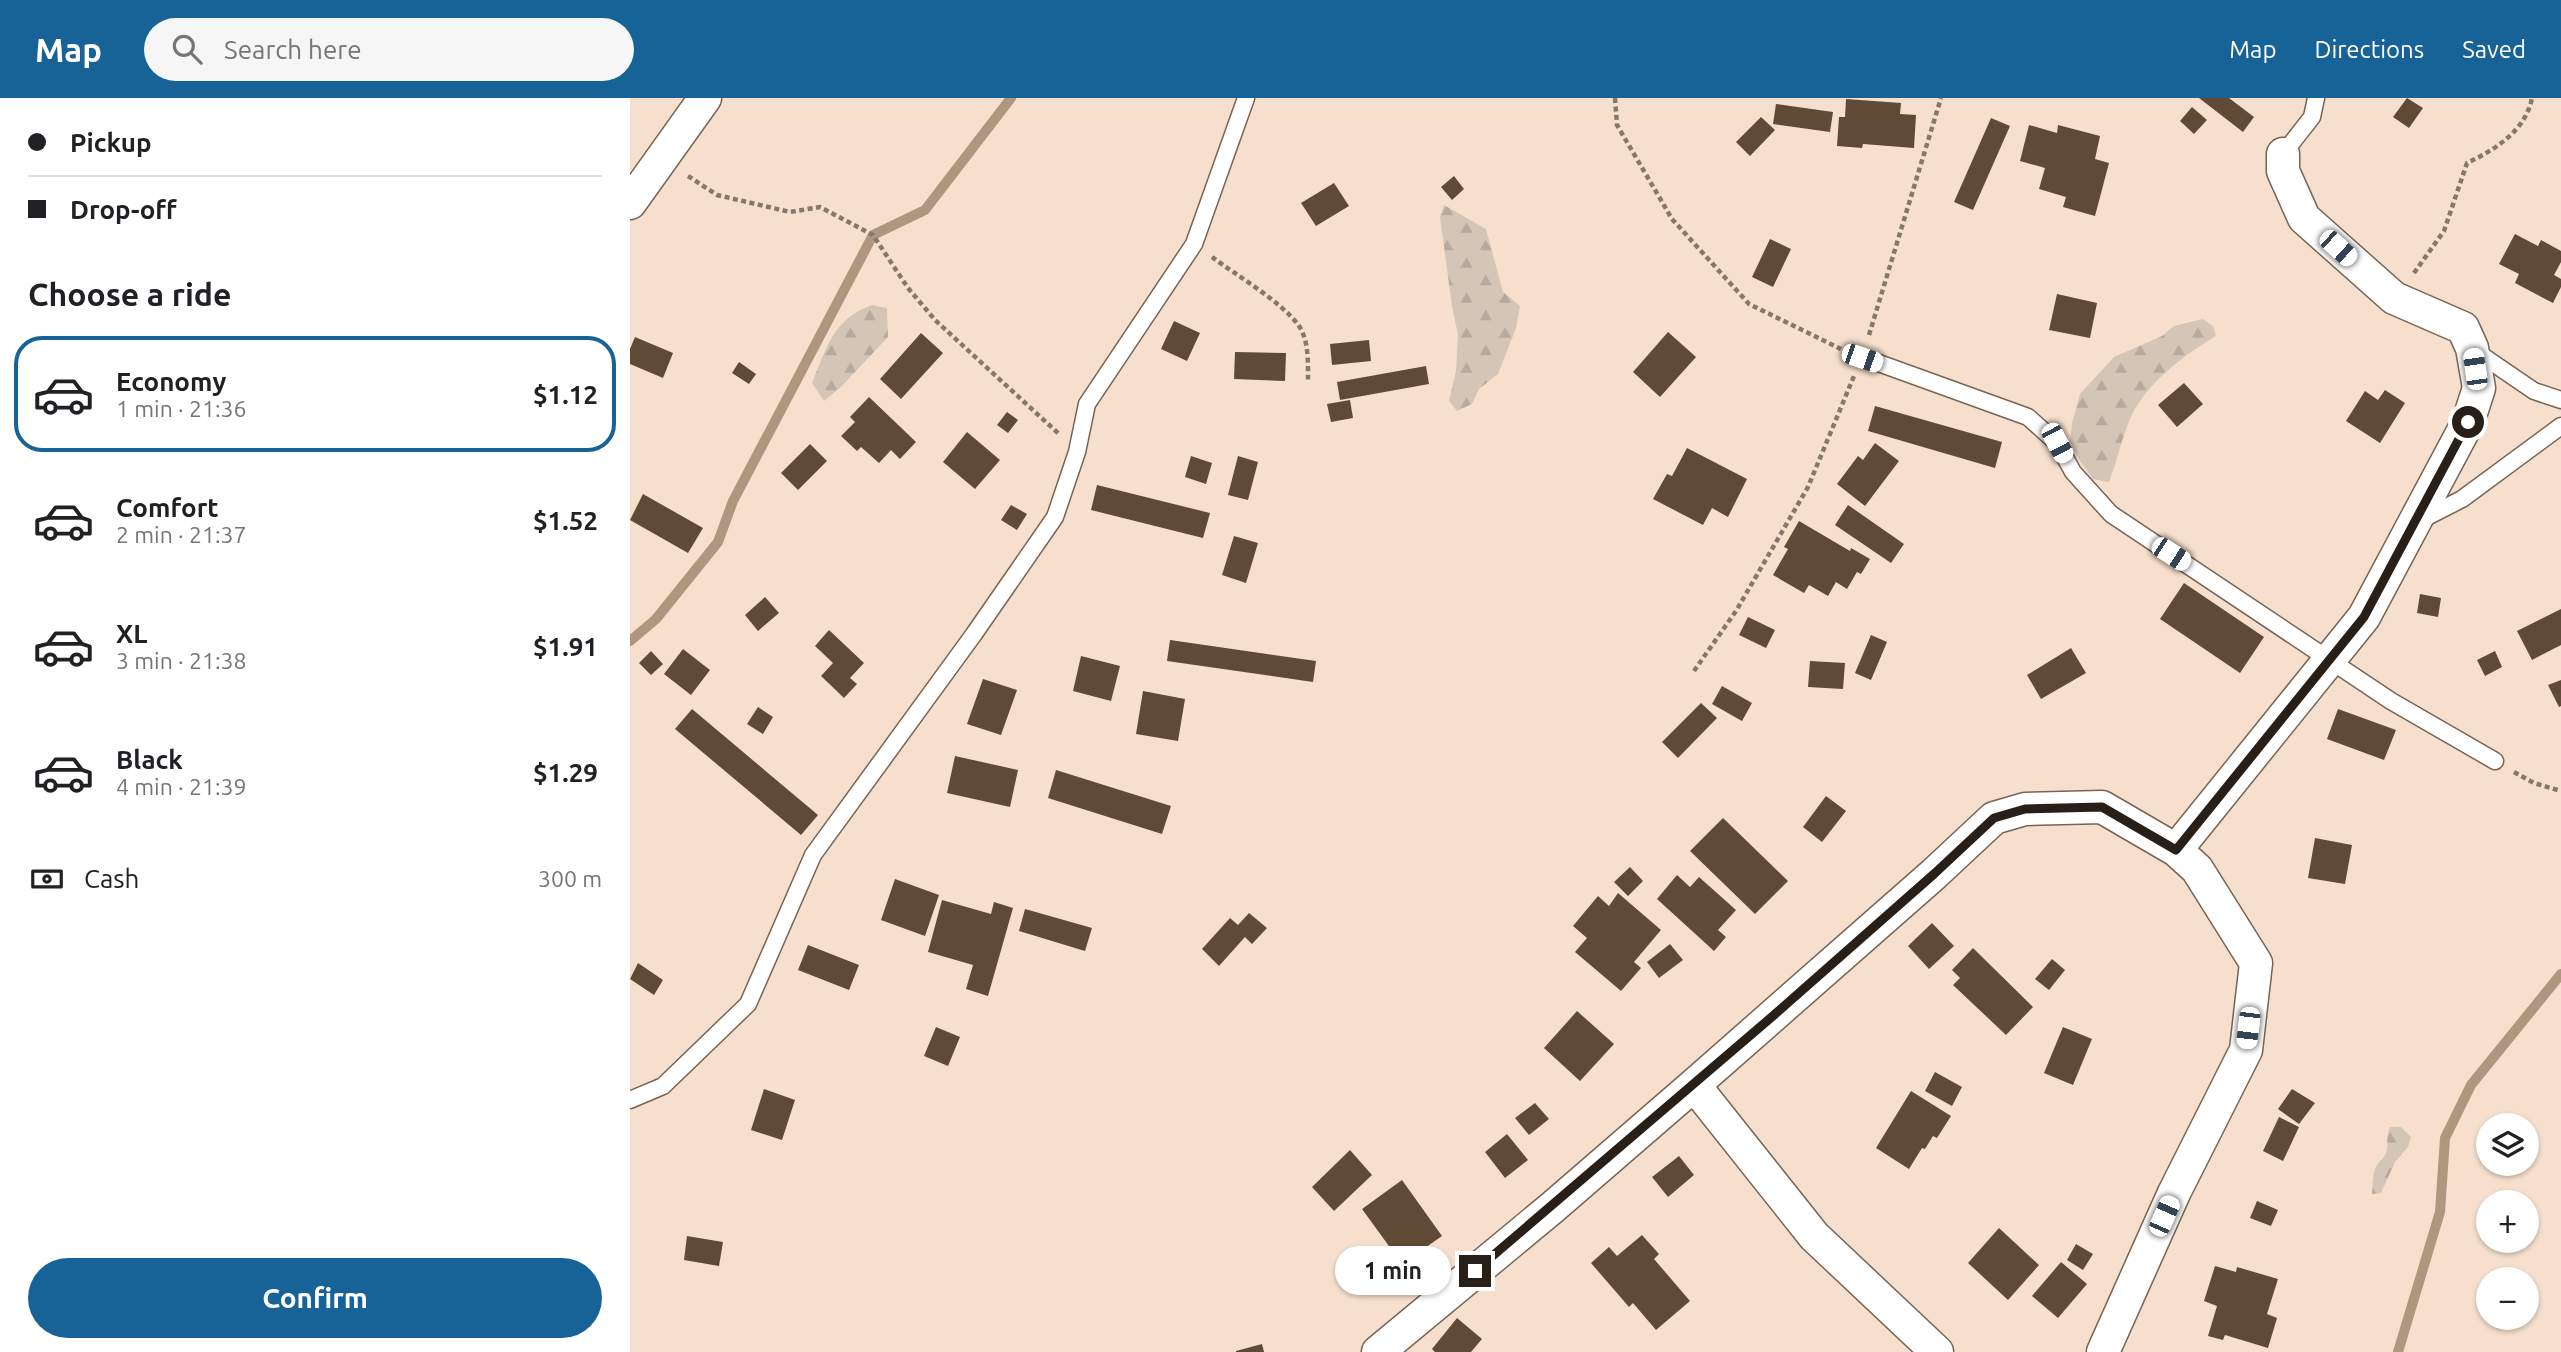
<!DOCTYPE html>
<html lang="en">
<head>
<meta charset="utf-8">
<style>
  :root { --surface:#fff; --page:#f6f6f6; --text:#202124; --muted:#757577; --line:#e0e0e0; --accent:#176296 }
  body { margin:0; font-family:Ubuntu,sans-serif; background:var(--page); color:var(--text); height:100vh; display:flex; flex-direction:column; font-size:26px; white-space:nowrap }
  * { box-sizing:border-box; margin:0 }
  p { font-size:23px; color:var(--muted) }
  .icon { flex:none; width:38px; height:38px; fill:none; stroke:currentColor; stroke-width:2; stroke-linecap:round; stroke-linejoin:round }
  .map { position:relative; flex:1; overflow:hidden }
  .drawer { display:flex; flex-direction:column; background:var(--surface); width:630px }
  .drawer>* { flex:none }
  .hud { display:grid; align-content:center; height:154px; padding:0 28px; background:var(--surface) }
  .tools { position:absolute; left:1846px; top:1015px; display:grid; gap:14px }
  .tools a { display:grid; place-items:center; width:63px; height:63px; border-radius:50%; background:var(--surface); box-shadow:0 2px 5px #0004; font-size:35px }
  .end { position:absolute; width:32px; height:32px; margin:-16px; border:9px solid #271f18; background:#fff; box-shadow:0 0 0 4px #fff }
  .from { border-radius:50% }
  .bubble { position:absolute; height:49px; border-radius:24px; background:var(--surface); box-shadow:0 2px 5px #0004; font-size:23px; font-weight:700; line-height:49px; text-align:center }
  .car { position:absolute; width:21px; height:42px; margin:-21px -10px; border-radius:9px; box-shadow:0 0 5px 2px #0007; background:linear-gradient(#fff 24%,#345 0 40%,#fff 0 76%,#345 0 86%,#fff 0) }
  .hud b { display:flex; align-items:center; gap:24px; height:66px; font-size:26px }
  .hud b+b { border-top:2px solid var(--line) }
  .hud i { width:18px; height:18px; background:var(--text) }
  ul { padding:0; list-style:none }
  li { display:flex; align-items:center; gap:21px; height:116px; margin:0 14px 10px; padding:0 14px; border:4px solid transparent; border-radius:28px }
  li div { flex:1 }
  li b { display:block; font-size:26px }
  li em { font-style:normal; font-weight:700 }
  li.active { border-color:var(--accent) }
  li>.icon { width:63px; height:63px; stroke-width:1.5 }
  h2 { padding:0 28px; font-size:32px; line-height:84px }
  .pay { display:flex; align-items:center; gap:18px; height:77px; padding:0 28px; font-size:26px }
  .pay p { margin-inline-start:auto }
  .cta { display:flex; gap:14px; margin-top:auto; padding:14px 28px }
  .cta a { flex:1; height:80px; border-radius:42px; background:var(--accent); color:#fff; font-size:28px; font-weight:700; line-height:80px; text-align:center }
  header { display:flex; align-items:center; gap:42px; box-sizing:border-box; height:98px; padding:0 35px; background:var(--accent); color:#fff }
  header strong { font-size:33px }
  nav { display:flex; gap:38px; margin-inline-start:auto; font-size:24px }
  .search { width:490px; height:63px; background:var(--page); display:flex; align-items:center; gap:18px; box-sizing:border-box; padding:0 24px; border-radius:38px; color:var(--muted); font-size:26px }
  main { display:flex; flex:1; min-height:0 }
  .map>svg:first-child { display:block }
  .forest { fill:url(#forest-firs) }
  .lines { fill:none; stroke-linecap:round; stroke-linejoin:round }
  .stream { stroke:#af967f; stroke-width:10 }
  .building { fill:#5f4a35 }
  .lane-casing { stroke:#776453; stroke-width:19 }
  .street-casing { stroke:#776453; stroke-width:35 }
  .path { stroke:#86776b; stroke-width:4.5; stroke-dasharray:5 3.5; stroke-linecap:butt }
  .lane { stroke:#fff; stroke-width:16 }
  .street { stroke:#fff; stroke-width:32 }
  .route { stroke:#271f18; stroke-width:9 }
</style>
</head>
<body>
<header>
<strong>Map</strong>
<div class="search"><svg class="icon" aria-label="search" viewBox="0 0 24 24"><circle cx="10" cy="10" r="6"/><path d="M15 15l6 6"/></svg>Search here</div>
<nav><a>Map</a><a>Directions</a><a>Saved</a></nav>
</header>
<main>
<section class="drawer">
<div class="hud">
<b><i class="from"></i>Pickup</b>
<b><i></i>Drop-off</b>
</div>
<h2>Choose a ride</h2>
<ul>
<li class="active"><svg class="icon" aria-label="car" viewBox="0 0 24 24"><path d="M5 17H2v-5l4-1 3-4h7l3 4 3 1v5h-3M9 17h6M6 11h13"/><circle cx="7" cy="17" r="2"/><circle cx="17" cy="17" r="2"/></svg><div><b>Economy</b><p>1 min · 21:36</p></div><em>$1.12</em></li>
<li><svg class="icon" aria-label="car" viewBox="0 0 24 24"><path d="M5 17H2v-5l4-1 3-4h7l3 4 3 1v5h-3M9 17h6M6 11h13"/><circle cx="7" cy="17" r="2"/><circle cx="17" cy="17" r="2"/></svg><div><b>Comfort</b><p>2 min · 21:37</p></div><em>$1.52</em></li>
<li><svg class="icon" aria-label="car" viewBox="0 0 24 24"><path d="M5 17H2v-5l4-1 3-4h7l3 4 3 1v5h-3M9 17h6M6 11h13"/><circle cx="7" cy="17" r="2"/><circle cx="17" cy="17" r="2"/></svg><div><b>XL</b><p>3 min · 21:38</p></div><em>$1.91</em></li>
<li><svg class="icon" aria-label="car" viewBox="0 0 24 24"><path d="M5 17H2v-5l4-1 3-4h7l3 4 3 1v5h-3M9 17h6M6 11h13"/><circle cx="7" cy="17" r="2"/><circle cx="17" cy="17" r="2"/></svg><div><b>Black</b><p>4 min · 21:39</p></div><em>$1.29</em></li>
</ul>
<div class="pay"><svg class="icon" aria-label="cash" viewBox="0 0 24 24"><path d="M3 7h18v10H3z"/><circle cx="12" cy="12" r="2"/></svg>Cash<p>300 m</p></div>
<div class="cta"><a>Confirm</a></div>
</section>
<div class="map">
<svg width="1931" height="1254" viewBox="0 0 1931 1254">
  <defs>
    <pattern id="forest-firs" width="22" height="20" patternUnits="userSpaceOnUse" patternTransform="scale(1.75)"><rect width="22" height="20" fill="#d5c5b7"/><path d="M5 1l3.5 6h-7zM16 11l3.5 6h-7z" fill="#b7a99d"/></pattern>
  </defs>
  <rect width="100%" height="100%" fill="#f6e0cd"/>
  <path class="forest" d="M 814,107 L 856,131 L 873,194 L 890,208 L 886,230 L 868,276 L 849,291 L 842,306 L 827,313 L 819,303 L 826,273 L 828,237 L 822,208 L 810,119 Z
    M 242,207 L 257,210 L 258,239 L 211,289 L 194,303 L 182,285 C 196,250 204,220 242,207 Z
    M 1573,221 L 1583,228 L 1586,238 C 1553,258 1516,285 1500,321 C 1491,342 1487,364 1479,384 L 1463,381 L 1449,362 L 1440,343 L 1442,325 L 1450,296 L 1484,259 L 1532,238 L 1544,228 Z
    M 1760,1029 L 1771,1029 L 1781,1039 L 1778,1049 L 1765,1064 L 1751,1095 L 1742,1096 C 1743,1087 1742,1075 1747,1067 C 1751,1061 1755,1060 1757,1052 C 1758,1044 1756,1038 1760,1029 Z"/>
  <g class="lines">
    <path class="stream" d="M 0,543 L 26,521 L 88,444 L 103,403 L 243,137 L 295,112 L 381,0
      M 1768,1254 L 1810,1114 L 1815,1040 L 1841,987 L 1931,876"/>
  </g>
  <path class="building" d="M 1569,0 L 1599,0 L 1624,19 L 1613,34 Z
    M 1777,0 L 1793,10 L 1779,30 L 1763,19 Z
    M 1216,1 L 1271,5 L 1270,16 L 1286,17 L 1284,50 L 1233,46 L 1232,50 L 1207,48 L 1209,19 L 1215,19 Z
    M 1146,6 L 1203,14 L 1200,34 L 1143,26 Z
    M 1562,9 L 1577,22 L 1564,36 L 1550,23 Z
    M 1131,19 L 1145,32 L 1120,58 L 1106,44 Z
    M 1361,20 L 1380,28 L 1343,112 L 1324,104 Z
    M 1399,27 L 1427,35 L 1428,27 L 1470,38 L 1465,61 L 1479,65 L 1465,118 L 1433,109 L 1436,99 L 1409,91 L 1415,70 L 1390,63 Z
    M 824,78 L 834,91 L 822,102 L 811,89 Z
    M 704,85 L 719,108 L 686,128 L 671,105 Z
    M 1885,136 L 1908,148 L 1911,142 L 1931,153 L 1931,164 L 1924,177 L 1931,181 L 1931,189 L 1923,205 L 1885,185 L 1889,176 L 1869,166 Z
    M 1140,141 L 1161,151 L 1143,189 L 1122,179 Z
    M 1427,196 L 1467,205 L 1460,240 L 1419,232 Z
    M 544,223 L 570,235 L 557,263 L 531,251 Z
    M 1038,234 L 1066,259 L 1030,299 L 1003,274 Z
    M 291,235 L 313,255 L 271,301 L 250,281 Z
    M 5,239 L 43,255 L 33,280 L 0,266 L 0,251 Z
    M 739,242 L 741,263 L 702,267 L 700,246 Z
    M 605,254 L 656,255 L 655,283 L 604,281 Z
    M 109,264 L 126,276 L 119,286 L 102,275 Z
    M 796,268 L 799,286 L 710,302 L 707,284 Z
    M 1554,285 L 1573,306 L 1547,329 L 1528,307 Z
    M 1755,292 L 1775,305 L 1750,345 L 1716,323 L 1735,293 L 1748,302 Z
    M 239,299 L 286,344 L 270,361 L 261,352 L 249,365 L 231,349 L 227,353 L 211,338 L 225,324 L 220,319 Z
    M 720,302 L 723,320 L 701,324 L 697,306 Z
    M 1245,308 L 1372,344 L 1365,370 L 1238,333 Z
    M 377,314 L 388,322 L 378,335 L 367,327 Z
    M 337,334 L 370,362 L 345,391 L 313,364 Z
    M 1245,345 L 1269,363 L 1235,408 L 1207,386 L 1228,358 L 1233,362 Z
    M 180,346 L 197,363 L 168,392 L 151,375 Z
    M 1057,350 L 1117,381 L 1098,419 L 1082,410 L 1073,427 L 1023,401 L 1037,376 L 1042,378 Z
    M 561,358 L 582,365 L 576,386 L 555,379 Z
    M 608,358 L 628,364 L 618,402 L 598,397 Z
    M 467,387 L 580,415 L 573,440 L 461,412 Z
    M 13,396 L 73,430 L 58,455 L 0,422 Z
    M 381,407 L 397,416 L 387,432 L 371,422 Z
    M 1218,407 L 1274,446 L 1261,465 L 1205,427 Z
    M 1169,423 L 1220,453 L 1221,450 L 1240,461 L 1231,476 L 1227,474 L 1217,491 L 1206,484 L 1198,498 L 1179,487 L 1174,495 L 1143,477 L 1158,451 L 1154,449 Z
    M 604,438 L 628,445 L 616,485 L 592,477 Z
    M 1554,485 L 1634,539 L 1610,575 L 1530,521 Z
    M 1790,496 L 1811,500 L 1808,519 L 1787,515 Z
    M 135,499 L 149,515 L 128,533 L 115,517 Z
    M 1931,511 L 1931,547 L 1902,562 L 1887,533 Z
    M 1118,519 L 1145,532 L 1136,550 L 1109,537 Z
    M 199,532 L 234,565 L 220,580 L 227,586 L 214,600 L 191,578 L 203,565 L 185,548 Z
    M 1241,537 L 1257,544 L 1241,582 L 1225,575 Z
    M 540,542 L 686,563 L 683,584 L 537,563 Z
    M 1441,550 L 1456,575 L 1411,601 L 1397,577 Z
    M 53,551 L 80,572 L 61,597 L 34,576 Z
    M 21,553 L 33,566 L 21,577 L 9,565 Z
    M 1865,553 L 1872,569 L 1855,578 L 1847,562 Z
    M 451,558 L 490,568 L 481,603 L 443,593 Z
    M 1180,563 L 1215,565 L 1213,591 L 1178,589 Z
    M 353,581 L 387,592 L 371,637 L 337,626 Z
    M 1931,582 L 1931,608 L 1929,609 L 1918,587 Z
    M 1092,588 L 1122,605 L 1112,623 L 1082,606 Z
    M 513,593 L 555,601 L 548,643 L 506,636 Z
    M 1071,605 L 1087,620 L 1048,660 L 1032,644 Z
    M 128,609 L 143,619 L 133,636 L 117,626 Z
    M 62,611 L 188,717 L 171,737 L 45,631 Z
    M 1708,611 L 1766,632 L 1754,662 L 1697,641 Z
    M 325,658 L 388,672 L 380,709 L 317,695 Z
    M 426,672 L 541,708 L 532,736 L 418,700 Z
    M 1196,698 L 1216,713 L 1192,744 L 1173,729 Z
    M 1093,720 L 1158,783 L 1125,816 L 1060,753 Z
    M 1685,740 L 1722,747 L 1715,786 L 1678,780 Z
    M 1000,769 L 1013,783 L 998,798 L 984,784 Z
    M 1047,777 L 1060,789 L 1069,779 L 1106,812 L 1088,832 L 1096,839 L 1084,853 L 1027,801 Z
    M 265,781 L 309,797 L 295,838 L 251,822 Z
    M 988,795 L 1031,832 L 1004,864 L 1011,870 L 991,893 L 945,854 L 957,840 L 943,828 L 968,798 L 979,808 Z
    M 312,802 L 361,816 L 364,804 L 383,810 L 358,898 L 336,891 L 343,867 L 298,854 Z
    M 395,811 L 462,830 L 455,853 L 389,833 Z
    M 619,815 L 637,830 L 622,846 L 615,839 L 589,868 L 572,851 L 600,820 L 608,827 Z
    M 1302,825 L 1324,848 L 1299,871 L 1278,848 Z
    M 1040,846 L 1053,862 L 1029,880 L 1017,864 Z
    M 178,847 L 229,867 L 219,892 L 168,872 Z
    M 1343,850 L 1403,909 L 1376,937 L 1323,887 L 1330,880 L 1322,872 Z
    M 1422,861 L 1435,872 L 1419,892 L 1405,881 Z
    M 8,865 L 33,882 L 24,897 L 0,881 Z
    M 947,913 L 984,946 L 950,983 L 914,950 Z
    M 306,929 L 330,939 L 318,968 L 294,958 Z
    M 1433,929 L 1462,941 L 1443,987 L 1414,975 Z
    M 1305,974 L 1332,989 L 1322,1008 L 1295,993 Z
    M 134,991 L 165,1002 L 152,1042 L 121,1032 Z
    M 1662,991 L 1685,1005 L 1669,1026 L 1648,1011 Z
    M 1281,993 L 1321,1018 L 1307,1040 L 1303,1038 L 1295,1051 L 1292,1050 L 1279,1071 L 1246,1050 Z
    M 905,1005 L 919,1021 L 899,1037 L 885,1020 Z
    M 1649,1019 L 1669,1029 L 1653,1063 L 1633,1053 Z
    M 877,1036 L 898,1062 L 875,1080 L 855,1054 Z
    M 720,1052 L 742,1077 L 704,1113 L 682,1089 Z
    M 1049,1058 L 1064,1077 L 1038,1099 L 1022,1079 Z
    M 772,1082 L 812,1138 L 772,1166 L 732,1111 Z
    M 1627,1103 L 1648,1112 L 1641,1128 L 1620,1120 Z
    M 1369,1130 L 1409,1167 L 1378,1202 L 1338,1165 Z
    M 1012,1137 L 1029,1156 L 1024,1161 L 1060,1203 L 1026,1232 L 1003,1205 L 999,1209 L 961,1165 L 979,1149 L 987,1158 Z
    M 57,1138 L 93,1144 L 89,1168 L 54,1162 Z
    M 1446,1146 L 1463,1156 L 1453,1172 L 1437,1162 Z
    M 1431,1164 L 1457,1186 L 1428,1220 L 1402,1198 Z
    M 1585,1168 L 1606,1174 L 1607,1169 L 1648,1181 L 1637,1216 L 1647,1220 L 1638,1250 L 1595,1237 L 1593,1242 L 1578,1238 L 1587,1208 L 1574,1203 Z
    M 827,1220 L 852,1241 L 841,1254 L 805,1254 L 802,1251 Z
    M 632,1246 L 634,1254 L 606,1254 L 606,1253 Z"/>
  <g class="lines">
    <defs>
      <path id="lane" d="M 1653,56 L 1682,19 L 1686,0
        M 1844,252 L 1904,293 L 1931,302
        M 1232,259 L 1398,319 L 1427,345 L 1443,374 L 1481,416 L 1761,603 L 1865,663
        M 1791,422 L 1832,401 L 1931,328
        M 0,1002 L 33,988 L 118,906 L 183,757 L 344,536 L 425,419 L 447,354 L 457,306 L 564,146 L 616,0"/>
      <path id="street" d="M 0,105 L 75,0
        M 1546,752 L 1734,519 L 1838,324 L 1849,290 L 1842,250 L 1833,230 L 1764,200 L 1674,120 L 1653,73 L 1653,56
        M 1064,987 L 1184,1138 L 1307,1254
        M 748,1254 L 923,1109 L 1064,987 L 1304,776 L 1364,720 L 1395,711 L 1472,709 L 1546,752 L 1567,771 L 1626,865 L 1616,952 L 1544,1095 L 1473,1254"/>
    </defs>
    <use href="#lane" class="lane-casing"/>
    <use href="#street" class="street-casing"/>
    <path class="path" d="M 985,0 L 987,27 L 1042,121 L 1119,206 L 1211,251
      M 58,78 L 87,97 L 160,114 L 190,109 L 243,137 L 278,190 L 305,222 L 429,336
      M 582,159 C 606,177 652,204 669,228 C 679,243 678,265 678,282
      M 1784,175 L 1814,133 L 1837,65 C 1865,52 1896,32 1902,0
      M 1239,237 L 1311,0
      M 1064,573 L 1106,513 L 1178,389 L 1224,278
      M 1884,674 L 1904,685 L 1931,693"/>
    <use href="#lane" class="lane"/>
    <use href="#street" class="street"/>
  </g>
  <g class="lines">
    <path class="route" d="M 845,1173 L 1144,917 L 1304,776 L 1364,720 L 1395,711 L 1472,709 L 1546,752 L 1734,519 L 1838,324"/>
  </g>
</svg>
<div class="tools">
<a><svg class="icon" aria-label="layers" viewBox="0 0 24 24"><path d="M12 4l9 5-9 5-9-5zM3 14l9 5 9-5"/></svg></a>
<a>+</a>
<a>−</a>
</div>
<i class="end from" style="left:1838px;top:324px"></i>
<i class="end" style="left:845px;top:1173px"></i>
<div class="bubble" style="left:705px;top:1148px;width:116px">1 min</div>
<i class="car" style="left:1708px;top:150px;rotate:132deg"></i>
<i class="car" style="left:1232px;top:260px;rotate:109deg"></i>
<i class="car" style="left:1845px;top:271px;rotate:352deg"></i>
<i class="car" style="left:1427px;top:345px;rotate:152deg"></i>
<i class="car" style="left:1541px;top:456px;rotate:123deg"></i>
<i class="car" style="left:1618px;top:930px;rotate:187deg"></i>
<i class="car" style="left:1534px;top:1118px;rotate:24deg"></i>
</div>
</main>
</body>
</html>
